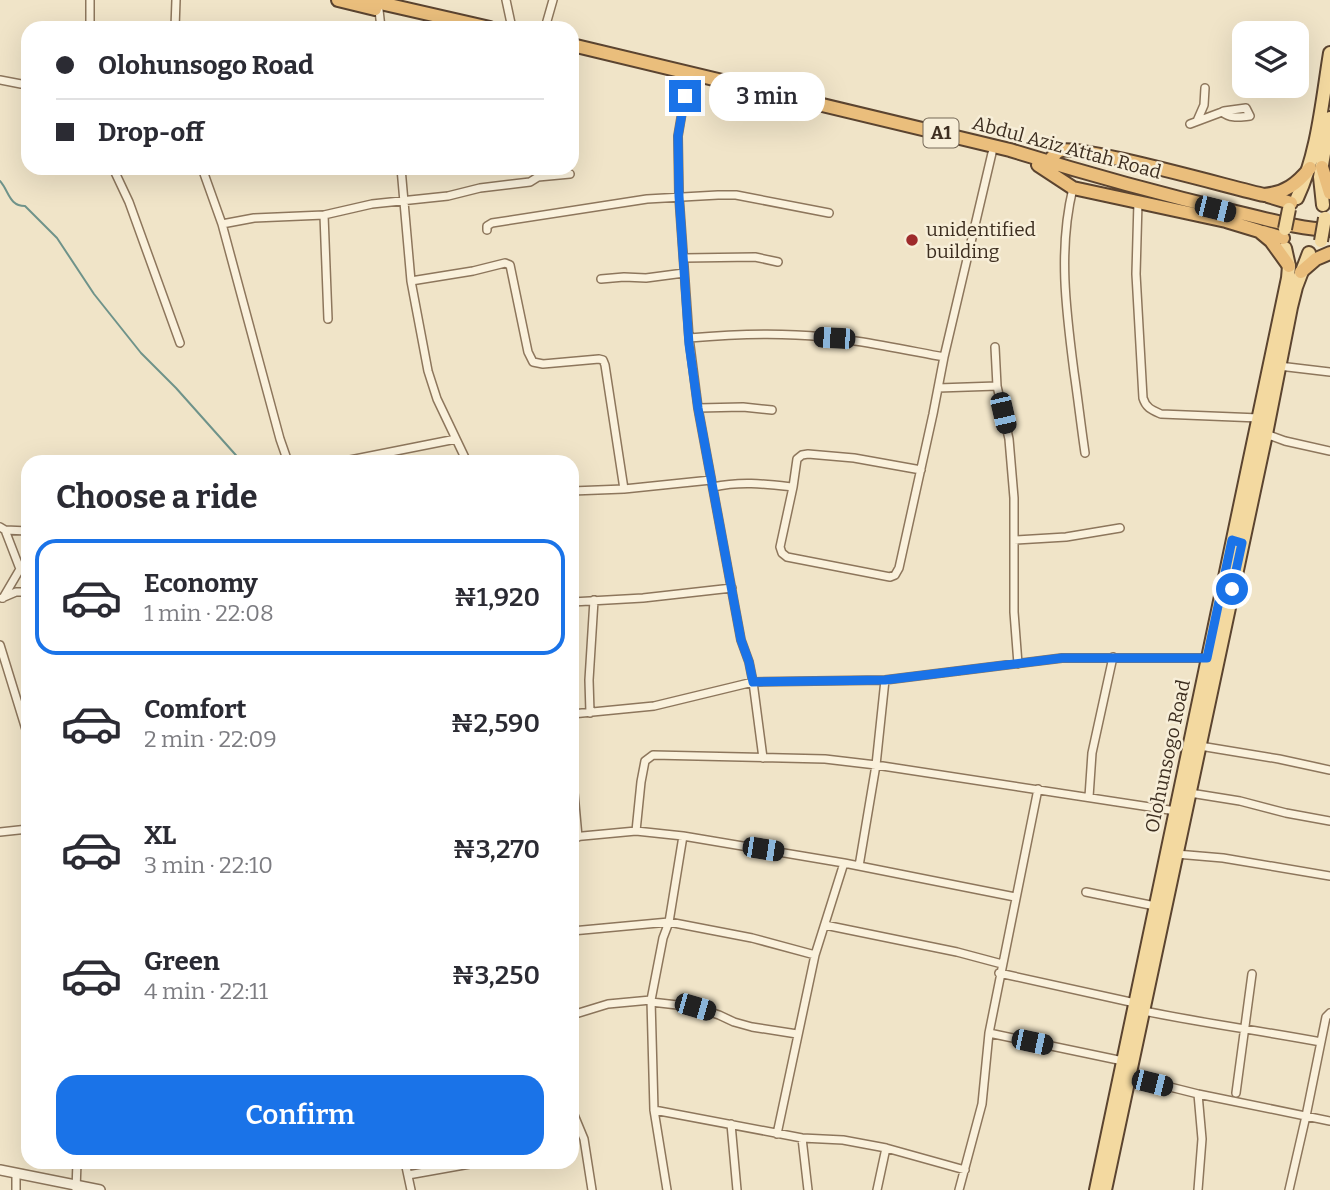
<!DOCTYPE html>
<html lang="en">
<head>
<meta charset="utf-8">
<style>
  :root { --surface:#fff; --page:#f7f7f7; --text:#2b2b33; --muted:#7c7c81; --line:#e1e1e2; --accent:#1a73e8 }
  body { margin:0; font-family:Bitter,serif; background:var(--page); color:var(--text); height:100vh; display:flex; flex-direction:column; font-size:26px; white-space:nowrap }
  * { box-sizing:border-box; margin:0 }
  p { font-size:23px; color:var(--muted) }
  .icon { flex:none; width:38px; height:38px; fill:none; stroke:currentColor; stroke-width:2; stroke-linecap:round; stroke-linejoin:round }
  .map { position:relative; flex:1; overflow:hidden }
  .side { position:absolute; left:21px; top:455px; width:558px; height:714px; display:flex; flex-direction:column; background:var(--surface); border-radius:21px; box-shadow:0 7px 28px #0002 }
  .side>* { flex:none }
  .top-card { position:absolute; left:21px; top:21px; width:558px; height:154px; border-radius:21px; box-shadow:0 7px 28px #0002; display:grid; align-content:center; height:154px; padding:0 35px; background:var(--surface) }
  .controls { position:absolute; left:1232px; top:21px; display:grid; gap:14px }
  .controls a { display:grid; place-items:center; width:77px; height:77px; border-radius:14px; background:var(--surface); box-shadow:0 7px 28px #0002; font-size:35px }
  .end { position:absolute; width:32px; height:32px; margin:-16px; border:9px solid #1a73e8; background:#fff; box-shadow:0 0 0 4px #fff }
  .from { border-radius:50% }
  .bubble { position:absolute; height:49px; border-radius:21px; background:var(--surface); box-shadow:0 7px 28px #0002; font-size:23px; font-weight:600; line-height:49px; text-align:center }
  .car { position:absolute; width:21px; height:42px; margin:-21px -10px; border-radius:9px; box-shadow:0 0 5px 2px #0007; background:linear-gradient(#222 24%,#8ab4d8 0 40%,#222 0 76%,#8ab4d8 0 86%,#222 0) }
  .top-card b { display:flex; align-items:center; gap:24px; height:66px; font-size:26px }
  .top-card b+b { border-top:2px solid var(--line) }
  .top-card i { width:18px; height:18px; background:var(--text) }
  ul { padding:0; list-style:none }
  li { display:flex; align-items:center; gap:21px; height:116px; margin:0 14px 10px; padding:0 21px; border:4px solid transparent; border-radius:21px }
  li div { flex:1 }
  li b { display:block; font-size:26px }
  li em { font-style:normal; font-weight:600 }
  li.current { border-color:var(--accent) }
  li>.icon { width:63px; height:63px; stroke-width:1.5 }
  h2 { padding:0 35px; font-size:32px; line-height:84px }
  .action { display:flex; gap:14px; margin-top:auto; padding:14px 35px }
  .action a { flex:1; height:80px; border-radius:21px; background:var(--accent); color:#fff; font-size:28px; font-weight:600; line-height:80px; text-align:center }
  .map>svg:first-child { display:block }
  .lines { fill:none; stroke-linecap:round; stroke-linejoin:round }
  .stream { stroke:#6f938a; stroke-width:2 }
  .minor-casing { stroke:#8d765c; stroke-width:10 }
  .tertiary-casing { stroke:#8d765c; stroke-width:12 }
  .primary-casing { stroke:#5b4430; stroke-width:16 }
  .trunk-casing { stroke:#5b4430; stroke-width:16 }
  .minor { stroke:#faf1dc; stroke-width:7 }
  .tertiary { stroke:#faf1dc; stroke-width:9 }
  .primary { stroke:#f3d9a0; stroke-width:12 }
  .trunk { stroke:#eabe7c; stroke-width:12 }
  .primary-bridge-casing { stroke:#5b4430; stroke-width:16; stroke-linecap:butt }
  .primary-bridge { stroke:#f3d9a0; stroke-width:12 }
  .route { stroke:#1a73e8; stroke-width:9 }
  .poi-dot { fill:#9e2a2b; stroke:#f7eed8; stroke-width:2.5 }
  .labels { text-anchor:middle; stroke-width:5; stroke-linejoin:round; paint-order:stroke }
  .shield { fill:#f7eed8; stroke:#756857; stroke-width:2 }
  .shield-label { font-size:18px; font-weight:bold; fill:#3d2e20 }
  .street-label { font-size:19px; fill:#3d2e20; stroke:#f7eed8 }
  .poi-label { font-size:19px; fill:#3d2e20; stroke:#f7eed8; text-anchor:start }
</style>
</head>
<body>
<div class="map">
<svg width="1330" height="1190" viewBox="0 0 1330 1190">
  <rect width="100%" height="100%" fill="#f0e4c8"/>
  <g class="lines">
    <path class="stream" d="M 0,181 C 9,191 9,206 25,206 L 57,238 L 94,294 L 141,353 L 176,388 L 242,462"/>
    <defs>
      <path id="minor" d="M 90,0 L 90,28
        M 506,0 L 512,28
        M 379,10 L 381,28
        M 175,28 L 176,0
        M 545,28 L 553,0
        M 688,77 L 678,136 L 679,196 L 689,338 L 698,408 L 741,640 L 749,662 L 753,682 L 885,680 L 1062,658 L 1207,658
        M 0,80 L 21,84
        M 1197,121 L 1204,105 L 1205,88
        M 1190,124 L 1222,112 L 1224,111 L 1246,108 L 1250,116 C 1239,117 1231,119 1222,112
        M 113,168 L 129,202 L 180,343
        M 202,168 L 222,224 L 280,439 L 288,462
        M 401,168 L 411,281 L 428,371 L 437,399 L 467,462
        M 1073,188 C 1058,249 1066,310 1074,372 C 1078,399 1081,426 1085,453
        M 1138,202 L 1136,274 L 1143,398 C 1146,408 1152,410 1161,414 L 1259,418
        M 324,215 L 328,319
        M 222,224 L 254,218 L 324,215 L 372,204 L 448,196 L 480,188 L 530,182 L 538,177 L 570,174
        M 487,230 L 487,226 L 492,223 L 647,199 L 718,195 L 736,195 L 829,213
        M 684,258 L 755,257 L 778,262
        M 601,279 L 624,277 L 646,278 L 684,273
        M 411,281 L 473,271 L 505,263 L 510,265 L 528,352 L 533,362 L 543,364 L 599,359 L 603,360 L 605,365 L 624,489
        M 689,338 C 724,335 760,333 796,335 C 846,337 895,348 944,357
        M 995,347 L 997,386 L 1009,439 L 1014,498 L 1014,612 L 1018,664
        M 1279,366 L 1330,372
        M 938,388 L 997,386
        M 698,408 L 743,407 L 772,410
        M 1266,434 L 1285,441 L 1330,451
        M 340,462 L 456,439
        M 713,487 C 741,481 765,484 793,487 L 780,547 L 782,553 L 787,557 L 890,577 L 895,575 L 899,568 L 933,414 L 944,357 L 992,153
        M 793,487 L 797,459 L 802,455 L 808,454 L 854,458 L 921,470
        M 572,491 L 624,489 L 711,480
        M 0,527 L 5,530 L 20,569 L 3,598
        M 5,530 L 28,531
        M 1014,540 L 1066,537 L 1120,528
        M 20,569 L 28,558
        M 2,598 L 16,592 L 28,592
        M 572,602 L 643,598 L 732,588
        M 0,645 L 28,736
        M 590,713 L 589,680 L 594,600
        M 572,714 L 654,706 L 753,682 L 763,758
        M 1200,746 L 1279,759 L 1330,770
        M 574,793 L 578,837
        M 1190,793 L 1240,801 L 1286,813 L 1330,821
        M 1089,797 L 1092,753 L 1113,657
        M 636,831 L 641,782 L 645,761 L 653,755 L 825,759 L 876,765 L 1176,811
        M 0,832 L 28,829
        M 572,837 L 636,831 L 683,836 L 844,863 L 1015,897
        M 1176,854 L 1223,858 L 1330,876
        M 859,866 L 876,765 L 885,680
        M 1086,892 L 1155,906
        M 825,925 L 957,952 L 1002,964
        M 572,931 L 669,922 L 752,938 L 815,955
        M 999,973 L 1135,1003
        M 651,1002 L 695,1007 L 719,1015 L 734,1022 L 752,1027 L 797,1034
        M 1144,1011 C 1202,1023 1262,1031 1321,1042
        M 572,1015 L 608,1004 L 651,1000
        M 989,1033 L 1123,1061
        M 1130,1077 L 1198,1094 L 1330,1121
        M 1236,1093 L 1252,974
        M 1198,1094 L 1202,1139 L 1198,1190
        M 572,1110 L 584,1139 L 592,1190
        M 654,1110 L 802,1138 L 843,1140 L 886,1148 L 965,1170
        M 731,1124 L 737,1190
        M 777,1134 L 815,955 L 844,863
        M 802,1138 L 808,1190
        M 405,1162 L 411,1190
        M 16,1174 L 16,1190
        M 408,1175 L 481,1162
        M 76,1190 L 77,1162
        M 667,1190 L 654,1110 L 651,1000 L 663,938 L 669,922 L 683,836
        M 877,1190 L 886,1148
        M 959,1190 L 982,1104 L 989,1033 L 1038,789
        M 1289,1190 L 1306,1116 L 1326,1017 L 1330,1013"/>
      <path id="tertiary" d="M 0,1170 L 100,1190"/>
      <path id="primary" d="M 1297,198 C 1318,153 1322,102 1330,53
        M 1323,205 L 1320,177 L 1330,118
        M 1096,1190 L 1288,278 L 1289,266 L 1285,248
        M 1105,1190 L 1266,434 L 1291,307 L 1296,287 L 1309,253"/>
      <path id="trunk" d="M 338,0 L 375,9
        M 367,0 L 490,28
        M 572,45 L 1010,150 C 1084,173 1160,194 1236,212 C 1267,219 1298,229 1330,230
        M 1048,162 C 1051,159 1055,153 1059,151 C 1074,143 1236,189 1264,195 C 1285,193 1297,184 1310,168
        M 1038,165 L 1073,188 L 1226,221 L 1259,231 L 1271,241 L 1289,266
        M 1322,167 L 1330,193
        M 1268,196 L 1291,203
        M 1263,232 L 1283,238
        M 1301,272 L 1316,259 L 1330,253"/>
    </defs>
    <use href="#minor" class="minor-casing"/>
    <use href="#tertiary" class="tertiary-casing"/>
    <use href="#primary" class="primary-casing"/>
    <use href="#trunk" class="trunk-casing"/>
    <use href="#minor" class="minor"/>
    <use href="#tertiary" class="tertiary"/>
    <use href="#primary" class="primary"/>
    <use href="#trunk" class="trunk"/>
    <defs>
      <path id="primary-bridge" d="M 1285,229 L 1289,209
        M 1321,241 L 1325,218"/>
    </defs>
    <use href="#primary-bridge" class="primary-bridge-casing"/>
    <use href="#primary-bridge" class="primary-bridge"/>
  </g>
  <g class="lines">
    <path class="route" d="M 685,96 L 678,136 L 679,196 L 689,344 L 698,408 L 741,640 L 749,662 L 753,682 L 885,680 L 1062,658 L 1207,658 L 1232,540 L 1242,543 L 1232,589"/>
  </g>
  <circle class="poi-dot" cx="912" cy="240" r="7"/>
  <g class="labels">
    <rect class="shield" x="923.5" y="118.5" width="35" height="29" rx="5"/>
    <g class="shield-label">
      <text x="941" y="139">A1</text>
    </g>
    <g class="street-label">
      <text transform="translate(1067 147) rotate(15)" y="7">Abdul Aziz Attah Road</text>
      <text transform="translate(1167 756) rotate(-78)" y="7">Olohunsogo Road</text>
    </g>
    <g class="poi-label">
      <text x="926" y="236">unidentified<tspan x="926" dy="22">building</tspan></text>
    </g>
  </g>
</svg>
<div class="controls">
<a><svg class="icon" aria-label="layers" viewBox="0 0 24 24"><path d="M12 4l9 5-9 5-9-5zM3 14l9 5 9-5"/></svg></a>
</div>
<i class="end from" style="left:1232px;top:589px"></i>
<i class="end" style="left:685px;top:96px"></i>
<div class="bubble" style="left:709px;top:72px;width:116px">3 min</div>
<i class="car" style="left:1215px;top:209px;rotate:104deg"></i>
<i class="car" style="left:834px;top:338px;rotate:273deg"></i>
<i class="car" style="left:1003px;top:413px;rotate:167deg"></i>
<i class="car" style="left:763px;top:849px;rotate:99deg"></i>
<i class="car" style="left:695px;top:1007px;rotate:106deg"></i>
<i class="car" style="left:1032px;top:1042px;rotate:102deg"></i>
<i class="car" style="left:1152px;top:1083px;rotate:104deg"></i>
<div class="top-card">
<b><i class="from"></i>Olohunsogo Road</b>
<b><i></i>Drop-off</b>
</div>
<section class="side">
<h2>Choose a ride</h2>
<ul>
<li class="current"><svg class="icon" aria-label="car" viewBox="0 0 24 24"><path d="M5 17H2v-5l4-1 3-4h7l3 4 3 1v5h-3M9 17h6M6 11h13"/><circle cx="7" cy="17" r="2"/><circle cx="17" cy="17" r="2"/></svg><div><b>Economy</b><p>1 min · 22:08</p></div><em>₦1,920</em></li>
<li><svg class="icon" aria-label="car" viewBox="0 0 24 24"><path d="M5 17H2v-5l4-1 3-4h7l3 4 3 1v5h-3M9 17h6M6 11h13"/><circle cx="7" cy="17" r="2"/><circle cx="17" cy="17" r="2"/></svg><div><b>Comfort</b><p>2 min · 22:09</p></div><em>₦2,590</em></li>
<li><svg class="icon" aria-label="car" viewBox="0 0 24 24"><path d="M5 17H2v-5l4-1 3-4h7l3 4 3 1v5h-3M9 17h6M6 11h13"/><circle cx="7" cy="17" r="2"/><circle cx="17" cy="17" r="2"/></svg><div><b>XL</b><p>3 min · 22:10</p></div><em>₦3,270</em></li>
<li><svg class="icon" aria-label="car" viewBox="0 0 24 24"><path d="M5 17H2v-5l4-1 3-4h7l3 4 3 1v5h-3M9 17h6M6 11h13"/><circle cx="7" cy="17" r="2"/><circle cx="17" cy="17" r="2"/></svg><div><b>Green</b><p>4 min · 22:11</p></div><em>₦3,250</em></li>
</ul>
<div class="action"><a>Confirm</a></div>
</section>
</div>
</body>
</html>
